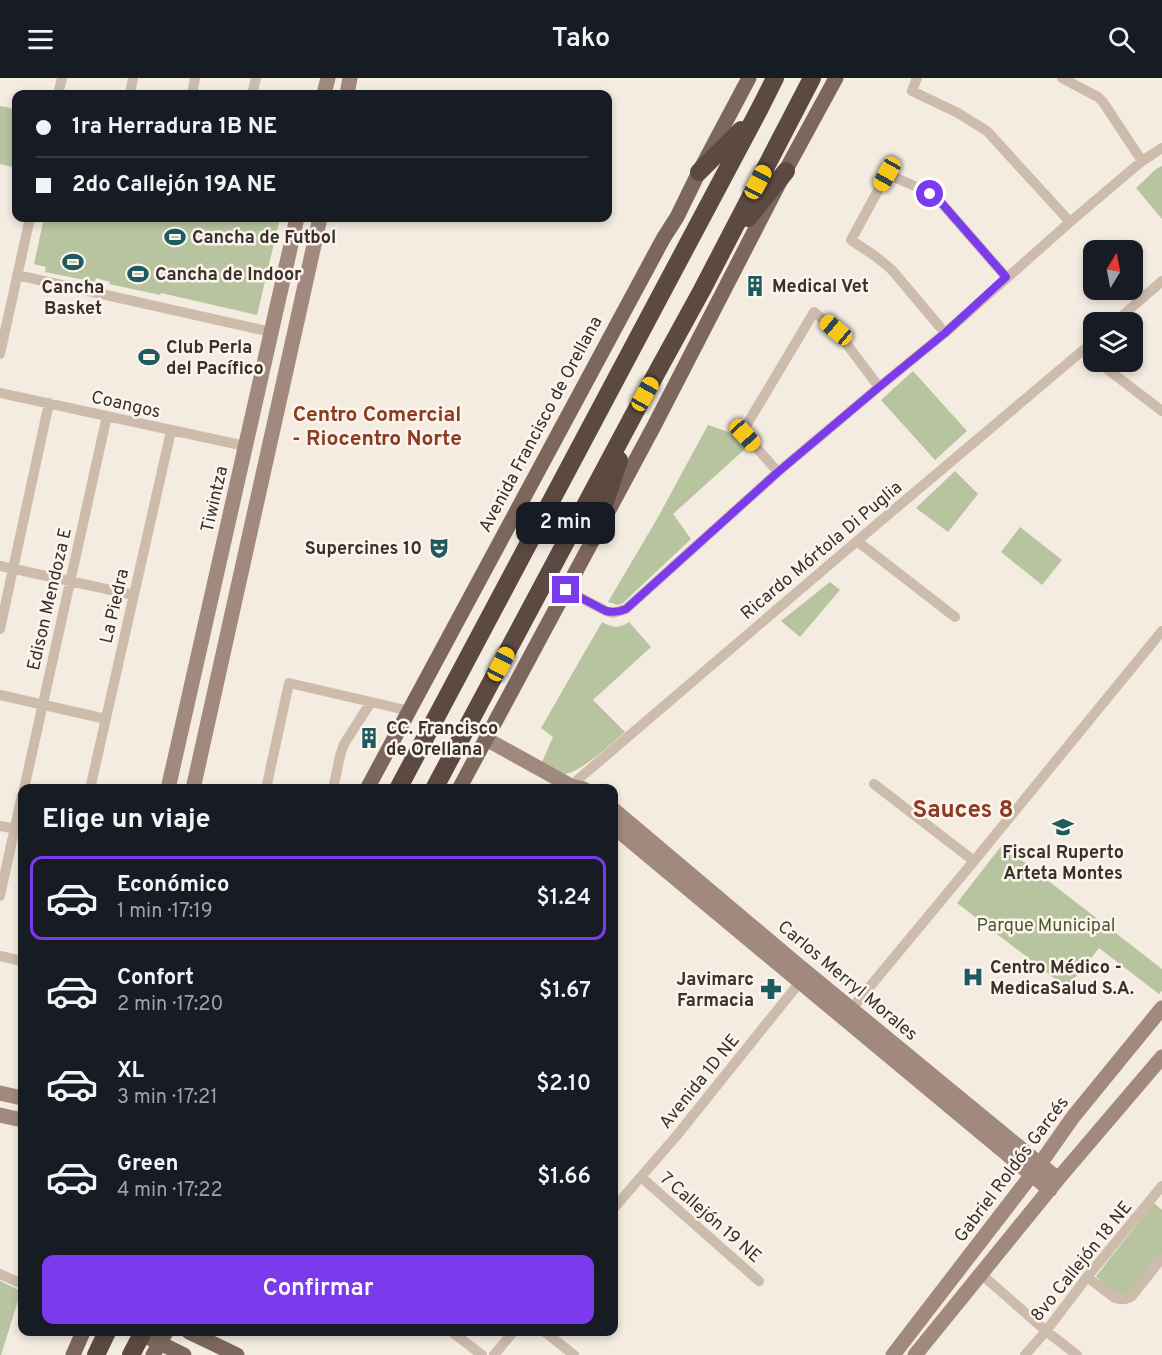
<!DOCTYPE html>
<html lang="es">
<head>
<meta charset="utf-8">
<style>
  :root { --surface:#171b24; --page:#242831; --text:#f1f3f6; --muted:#9ea1a6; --line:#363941; --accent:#7c3aed }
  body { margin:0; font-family:Overpass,sans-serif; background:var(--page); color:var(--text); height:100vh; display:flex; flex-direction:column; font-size:22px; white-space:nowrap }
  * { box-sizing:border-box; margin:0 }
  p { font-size:20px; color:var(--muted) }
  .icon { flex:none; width:33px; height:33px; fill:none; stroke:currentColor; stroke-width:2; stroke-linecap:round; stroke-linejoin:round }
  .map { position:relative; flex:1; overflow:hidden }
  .side { position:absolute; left:18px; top:706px; width:600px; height:552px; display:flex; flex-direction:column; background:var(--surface); border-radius:12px; box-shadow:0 3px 9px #0003 }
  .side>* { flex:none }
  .top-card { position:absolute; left:12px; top:12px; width:600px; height:132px; border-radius:12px; box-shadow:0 3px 9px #0003; display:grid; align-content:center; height:132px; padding:0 24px; background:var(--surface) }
  .needle { width:39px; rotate:10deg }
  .fabs { position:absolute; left:1083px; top:162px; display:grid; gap:12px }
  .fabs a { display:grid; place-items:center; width:60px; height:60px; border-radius:12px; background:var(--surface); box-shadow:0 3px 9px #0003; font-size:30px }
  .end { position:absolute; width:27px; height:27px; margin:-14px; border:8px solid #7c3aed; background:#fff; box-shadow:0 0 0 3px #fff }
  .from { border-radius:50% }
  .bubble { position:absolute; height:42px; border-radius:12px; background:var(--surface); box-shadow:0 3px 9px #0003; font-size:20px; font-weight:600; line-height:42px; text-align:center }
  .car { position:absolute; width:18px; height:36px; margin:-18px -9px; border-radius:8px; box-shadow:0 0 4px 2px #0007; background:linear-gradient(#f5c518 24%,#345 0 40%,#f5c518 0 76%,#345 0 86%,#f5c518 0) }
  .top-card b { display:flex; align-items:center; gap:21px; height:57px; font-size:22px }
  .top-card b+b { border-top:2px solid var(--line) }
  .top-card i { width:15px; height:15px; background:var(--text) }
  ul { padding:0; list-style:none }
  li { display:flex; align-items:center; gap:18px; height:84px; margin:0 12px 9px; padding:0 12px; border:3px solid transparent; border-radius:12px }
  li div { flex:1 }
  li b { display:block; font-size:22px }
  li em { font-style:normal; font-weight:600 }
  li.on { border-color:var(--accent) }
  li>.icon { width:54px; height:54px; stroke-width:1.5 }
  h2 { padding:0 24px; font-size:27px; line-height:72px }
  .action { display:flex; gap:12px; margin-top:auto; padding:12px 24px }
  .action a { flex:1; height:69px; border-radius:12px; background:var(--accent); color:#fff; font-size:24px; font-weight:600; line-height:69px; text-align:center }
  header { display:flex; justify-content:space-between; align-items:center; height:78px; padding:0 24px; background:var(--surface); font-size:27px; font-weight:600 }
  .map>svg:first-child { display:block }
  .green { fill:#b8c4a0 }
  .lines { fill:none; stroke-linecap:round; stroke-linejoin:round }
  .street { stroke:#cdbbac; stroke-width:10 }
  .secondary { stroke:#a18a7d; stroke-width:15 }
  .primary { stroke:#7d675c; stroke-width:15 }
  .highway { stroke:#5c4a42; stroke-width:18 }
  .route { stroke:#7c3aed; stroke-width:8 }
  .labels { text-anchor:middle; stroke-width:5; stroke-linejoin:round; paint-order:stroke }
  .poi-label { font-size:18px; font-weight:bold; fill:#3b302b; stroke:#fbf5ee; text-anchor:start }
  .street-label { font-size:18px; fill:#3b302b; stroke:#fbf5ee }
  .park-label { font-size:18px; fill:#4a5a2e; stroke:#fbf5ee }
  .quarter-label { font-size:21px; font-weight:bold; fill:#8c3b22; stroke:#fbf5ee }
  .district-label { font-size:24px; font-weight:bold; fill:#8c3b22; stroke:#fbf5ee }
</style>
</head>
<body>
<header><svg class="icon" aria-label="menu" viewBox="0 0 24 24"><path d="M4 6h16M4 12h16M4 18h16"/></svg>Tako<svg class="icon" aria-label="search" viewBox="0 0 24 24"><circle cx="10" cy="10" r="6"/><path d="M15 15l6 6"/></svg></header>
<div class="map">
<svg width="1162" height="1277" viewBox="0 0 1162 1277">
  <rect width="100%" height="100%" fill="#f4ebe1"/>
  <path class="green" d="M 0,28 L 16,31 L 16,90 L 0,86 Z
    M 1162,88 L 1162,141 L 1136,110 L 1156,91 Z
    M 44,140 L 280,140 L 257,237 L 161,215 L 160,217 L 109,206 L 110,204 L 96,200 L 95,204 L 45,194 L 46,189 L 34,186 Z
    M 913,293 L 967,353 L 935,382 L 881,322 Z
    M 708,347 L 737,357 L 746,370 L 673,436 L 691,461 L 623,525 L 618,527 L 608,524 L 657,441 Z
    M 955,393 L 978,416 L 948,454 L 916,430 Z
    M 1020,449 L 1062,482 L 1042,507 L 1001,474 Z
    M 830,504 L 840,512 L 800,559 L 781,543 Z
    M 602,544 C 613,550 618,551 629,544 L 651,569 L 593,622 L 625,654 C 612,665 578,697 563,696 C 556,695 548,688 542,684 L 553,659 L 541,650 Z
    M 1002,767 L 1162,891 L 1162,913 L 1159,916 L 1099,870 L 1067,910 L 957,825 Z
    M 1154,1125 L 1162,1132 L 1162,1175 L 1130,1216 C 1115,1221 1106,1208 1096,1198 Z
    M 0,1203 L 21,1213 L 1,1277 L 0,1277 Z"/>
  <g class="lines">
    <path class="street" d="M 917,0 L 912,13 L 958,35 L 987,53 L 1070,144
      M 1062,0 L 1098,19 L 1103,24 L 1142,83
      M 58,16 L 62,0
      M 130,16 L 133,0
      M 192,16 L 195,0
      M 252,16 L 256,0
      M 17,197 L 271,254
      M 1115,244 L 1162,203
      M 945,255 L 892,192 L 875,178 L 851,162 L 887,96 L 919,110 L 938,121 L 1006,199
      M 0,276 L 30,140
      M 1098,284 L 1162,333
      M 0,315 L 245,368
      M 778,394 L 745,357 L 746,348 L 814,234 L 836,252 L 879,309
      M 857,463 L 955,539
      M 0,488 L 134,517
      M 566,512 L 606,533 L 613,535 L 626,531 L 778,394 L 879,309 L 945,255 L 1070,144 L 1142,83 L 1162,70
      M 0,551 L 49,325
      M 0,617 L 106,641
      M 874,706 L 974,783
      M 568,710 L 857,463 L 1094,263
      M 24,711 L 107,338
      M 90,711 L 171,353
      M 266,711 L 289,605 L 410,633
      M 333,711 L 340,678 L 344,666 L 371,624
      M 0,748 L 22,752
      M 0,818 L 22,717
      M 0,878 L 22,883
      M 848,935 L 974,783 L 1162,553
      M 641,1099 L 759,1203
      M 614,1130 L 678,1056 L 804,899
      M 0,1196 L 22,1206
      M 981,1196 L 1046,1253 L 1077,1277
      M 1087,1199 L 1115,1220 C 1121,1222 1126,1222 1132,1218 L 1162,1180
      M 452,1254 L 482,1277
      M 545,1254 L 574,1277
      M 494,1277 L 513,1254
      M 1025,1277 L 1046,1253 L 1087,1199 L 1162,1108"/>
    <path class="secondary" d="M 324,16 L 328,0
      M 347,16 L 350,0
      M 486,661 L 571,708 L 584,711
      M 168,711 L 297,140
      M 193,711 L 320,140
      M 614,732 L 799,888 L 1058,1101
      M 614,749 L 1050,1112
      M 0,1015 L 22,1020
      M 0,1037 L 22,1042
      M 893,1277 L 1040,1086 L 1073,1039 L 1162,930
      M 915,1277 L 1058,1101 L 1162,979"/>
    <path class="primary" d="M 367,711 L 663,161 L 677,139 L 699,94 L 749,0
      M 459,711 L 654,348 L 788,88 L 836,0
      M 137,1254 L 184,1277
      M 189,1254 L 237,1277
      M 73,1277 L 83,1254
      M 153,1277 L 166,1254"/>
    <path class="highway" d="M 699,94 L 741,52
      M 748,140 L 786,93
      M 593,460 L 619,382
      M 398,711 L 760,30 L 775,0
      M 434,711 L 634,336 L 702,212 L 812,0
      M 96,1277 L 107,1254
      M 131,1277 L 143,1254"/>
  </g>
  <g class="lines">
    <path class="route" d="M 566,512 L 606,533 C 614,535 619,534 626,531 L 778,394 L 879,309 L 945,255 L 1006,199 L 938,121 L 930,116"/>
  </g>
  <defs>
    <symbol id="stadium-bare" viewBox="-9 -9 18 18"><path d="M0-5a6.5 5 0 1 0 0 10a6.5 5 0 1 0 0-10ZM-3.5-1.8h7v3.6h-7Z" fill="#1f5a5e" stroke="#fbf5ee" stroke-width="2.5" paint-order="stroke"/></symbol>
    <symbol id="building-bare" viewBox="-9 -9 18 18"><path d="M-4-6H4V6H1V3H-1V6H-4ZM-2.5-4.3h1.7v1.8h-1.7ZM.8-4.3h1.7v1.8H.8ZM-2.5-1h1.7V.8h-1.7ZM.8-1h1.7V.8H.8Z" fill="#1f5a5e" stroke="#fbf5ee" stroke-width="2.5" paint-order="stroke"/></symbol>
    <symbol id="theatre-bare" viewBox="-9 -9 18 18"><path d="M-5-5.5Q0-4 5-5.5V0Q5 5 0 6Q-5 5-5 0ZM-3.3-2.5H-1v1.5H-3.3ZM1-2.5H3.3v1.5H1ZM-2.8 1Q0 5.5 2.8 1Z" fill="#1f5a5e" stroke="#fbf5ee" stroke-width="2.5" paint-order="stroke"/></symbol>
    <symbol id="school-bare" viewBox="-9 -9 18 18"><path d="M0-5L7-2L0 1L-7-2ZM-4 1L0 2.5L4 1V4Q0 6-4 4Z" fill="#1f5a5e" stroke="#fbf5ee" stroke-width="2.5" paint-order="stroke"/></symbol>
    <symbol id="hospital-bare" viewBox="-9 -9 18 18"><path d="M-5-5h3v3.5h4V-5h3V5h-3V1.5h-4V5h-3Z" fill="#1f5a5e" stroke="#fbf5ee" stroke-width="2.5" paint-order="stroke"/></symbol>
    <symbol id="pharmacy-bare" viewBox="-9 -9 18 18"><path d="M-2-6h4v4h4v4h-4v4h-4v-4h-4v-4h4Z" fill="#1f5a5e" stroke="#fbf5ee" stroke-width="2.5" paint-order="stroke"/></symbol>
  </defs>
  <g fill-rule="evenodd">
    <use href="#stadium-bare" x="160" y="144" width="30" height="30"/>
    <use href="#stadium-bare" x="58" y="169" width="30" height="30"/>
    <use href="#stadium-bare" x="123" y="181" width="30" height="30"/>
    <use href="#building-bare" x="740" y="193" width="30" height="30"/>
    <use href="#stadium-bare" x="134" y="264" width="30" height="30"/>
    <use href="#theatre-bare" x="424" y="455" width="30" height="30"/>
    <use href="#building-bare" x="354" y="645" width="30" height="30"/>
    <use href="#school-bare" x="1048" y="734" width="30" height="30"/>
    <use href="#hospital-bare" x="958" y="884" width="30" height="30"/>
    <use href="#pharmacy-bare" x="756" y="896" width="30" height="30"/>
  </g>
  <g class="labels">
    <g class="poi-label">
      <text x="192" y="165">Cancha de Futbol</text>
      <text x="155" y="202">Cancha de Indoor</text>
      <text x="772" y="214">Medical Vet</text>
      <text x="73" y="215" text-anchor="middle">Cancha<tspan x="73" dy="21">Basket</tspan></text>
      <text x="166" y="275">Club Perla<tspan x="166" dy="21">del Pacífico</tspan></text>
      <text x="422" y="476" text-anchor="end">Supercines 10</text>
      <text x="386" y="656">CC. Francisco<tspan x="386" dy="21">de Orellana</tspan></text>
      <text x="1063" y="780" text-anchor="middle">Fiscal Ruperto<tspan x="1063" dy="21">Arteta Montes</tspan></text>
      <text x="990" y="895">Centro Médico -<tspan x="990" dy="21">MedicaSalud S.A.</tspan></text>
      <text x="754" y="907" text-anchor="end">Javimarc<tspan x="754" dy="21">Farmacia</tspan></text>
    </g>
    <g class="street-label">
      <text transform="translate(126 326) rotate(13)" y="6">Coangos</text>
      <text transform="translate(540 346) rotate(-62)" y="6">Avenida Francisco de Orellana</text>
      <text transform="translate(214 421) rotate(-77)" y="6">Tiwintza</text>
      <text transform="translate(821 472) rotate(-40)" y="6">Ricardo Mórtola Di Puglia</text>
      <text transform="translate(49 521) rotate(-77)" y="6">Edison Mendoza E</text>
      <text transform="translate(114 528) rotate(-77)" y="6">La Piedra</text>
      <text transform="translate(848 902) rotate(40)" y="6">Carlos Merryl Morales</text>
      <text transform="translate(699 1003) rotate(-51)" y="6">Avenida 1D NE</text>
      <text transform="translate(1011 1091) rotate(-53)" y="6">Gabriel Roldós Garcés</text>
      <text transform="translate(711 1139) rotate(41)" y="6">7 Callejón 19 NE</text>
      <text transform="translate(1081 1183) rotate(-51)" y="6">8vo Callejón 18 NE</text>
    </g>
    <g class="park-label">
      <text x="1046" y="853">Parque Municipal</text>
    </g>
    <g class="quarter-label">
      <text x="377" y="343">Centro Comercial<tspan x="377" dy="24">- Riocentro Norte</tspan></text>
    </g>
    <g class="district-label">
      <text x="963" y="739">Sauces 8</text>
    </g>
  </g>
</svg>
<div class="fabs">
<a><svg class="needle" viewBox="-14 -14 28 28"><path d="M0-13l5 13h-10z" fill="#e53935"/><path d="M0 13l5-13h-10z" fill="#9ea1a6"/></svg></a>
<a><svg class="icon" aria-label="layers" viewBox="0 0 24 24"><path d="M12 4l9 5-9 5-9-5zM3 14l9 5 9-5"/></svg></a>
</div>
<i class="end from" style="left:930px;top:116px"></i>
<i class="end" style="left:566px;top:512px"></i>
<div class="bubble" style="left:516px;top:424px;width:99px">2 min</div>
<i class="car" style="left:887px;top:96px;rotate:209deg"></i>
<i class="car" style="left:758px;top:104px;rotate:28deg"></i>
<i class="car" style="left:836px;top:252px;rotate:310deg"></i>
<i class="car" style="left:645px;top:316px;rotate:29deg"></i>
<i class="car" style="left:745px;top:357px;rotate:138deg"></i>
<i class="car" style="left:501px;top:586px;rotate:28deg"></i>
<div class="top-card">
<b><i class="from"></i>1ra Herradura 1B NE</b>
<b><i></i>2do Callejón 19A NE</b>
</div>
<section class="side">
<h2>Elige un viaje</h2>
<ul>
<li class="on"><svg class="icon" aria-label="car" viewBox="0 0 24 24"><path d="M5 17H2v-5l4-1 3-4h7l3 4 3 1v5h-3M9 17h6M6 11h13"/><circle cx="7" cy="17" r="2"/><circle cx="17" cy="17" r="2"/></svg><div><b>Económico</b><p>1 min · 17:19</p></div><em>$1.24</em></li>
<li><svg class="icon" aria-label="car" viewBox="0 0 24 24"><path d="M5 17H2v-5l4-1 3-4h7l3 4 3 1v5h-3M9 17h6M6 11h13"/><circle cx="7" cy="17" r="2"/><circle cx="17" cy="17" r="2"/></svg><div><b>Confort</b><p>2 min · 17:20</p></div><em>$1.67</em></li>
<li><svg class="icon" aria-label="car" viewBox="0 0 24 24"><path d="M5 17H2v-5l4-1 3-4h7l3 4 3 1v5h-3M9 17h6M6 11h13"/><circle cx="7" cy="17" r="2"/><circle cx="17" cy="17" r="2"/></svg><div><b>XL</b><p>3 min · 17:21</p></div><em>$2.10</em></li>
<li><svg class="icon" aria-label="car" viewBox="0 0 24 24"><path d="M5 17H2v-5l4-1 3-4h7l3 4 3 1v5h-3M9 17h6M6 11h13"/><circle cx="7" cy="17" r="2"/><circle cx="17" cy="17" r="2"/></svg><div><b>Green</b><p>4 min · 17:22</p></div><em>$1.66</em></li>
</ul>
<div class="action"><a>Confirmar</a></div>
</section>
</div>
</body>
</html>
